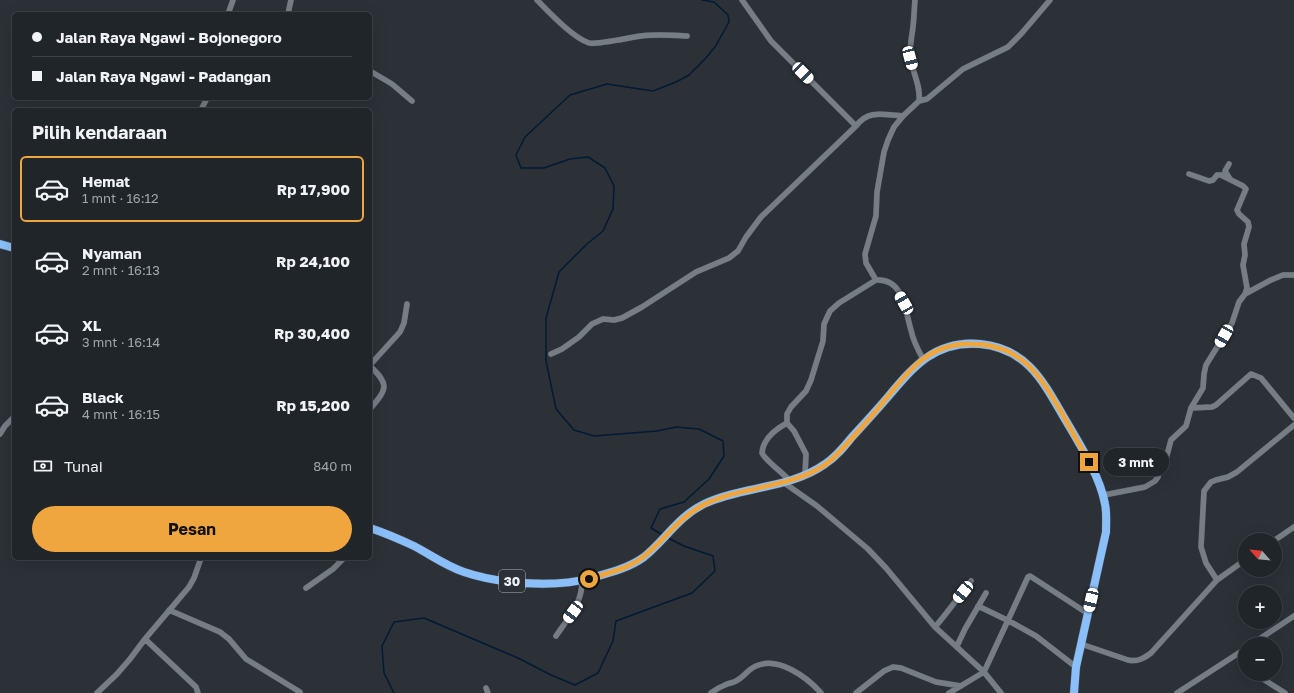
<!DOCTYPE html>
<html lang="id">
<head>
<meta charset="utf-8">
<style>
  :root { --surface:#202529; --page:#2d3135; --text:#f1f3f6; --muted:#a2a5a8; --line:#3d4246; --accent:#f0a63e }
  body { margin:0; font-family:"Golos Text",sans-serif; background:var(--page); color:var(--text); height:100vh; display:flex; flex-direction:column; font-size:15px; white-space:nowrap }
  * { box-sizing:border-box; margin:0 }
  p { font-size:13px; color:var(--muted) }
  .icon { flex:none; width:22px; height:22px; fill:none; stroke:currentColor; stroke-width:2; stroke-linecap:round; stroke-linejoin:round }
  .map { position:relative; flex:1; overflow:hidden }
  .side { position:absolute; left:12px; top:108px; width:360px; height:452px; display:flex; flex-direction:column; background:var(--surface); border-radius:6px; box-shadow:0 4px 16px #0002,0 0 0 1px var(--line) }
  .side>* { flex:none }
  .banner { position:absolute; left:12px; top:12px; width:360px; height:88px; border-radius:6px; box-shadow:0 4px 16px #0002,0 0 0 1px var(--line); display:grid; align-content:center; height:88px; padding:0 20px; background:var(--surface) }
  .needle { width:26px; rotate:297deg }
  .controls { position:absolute; left:1238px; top:533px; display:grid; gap:8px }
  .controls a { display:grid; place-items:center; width:44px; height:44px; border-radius:50%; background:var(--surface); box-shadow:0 4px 16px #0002,0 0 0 1px var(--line); font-size:20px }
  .end { position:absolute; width:18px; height:18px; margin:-9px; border:5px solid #f0a63e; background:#111; box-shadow:0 0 0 2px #111 }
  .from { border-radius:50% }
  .bubble { position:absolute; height:28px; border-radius:14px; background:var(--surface); box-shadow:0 4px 16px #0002,0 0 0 1px var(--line); font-size:13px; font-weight:700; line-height:28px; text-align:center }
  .car { position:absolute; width:12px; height:24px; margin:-12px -6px; border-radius:5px; box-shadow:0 0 3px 1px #0007; background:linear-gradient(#fff 24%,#345 0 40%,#fff 0 76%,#345 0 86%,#fff 0) }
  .banner b { display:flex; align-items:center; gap:14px; height:38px; font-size:15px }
  .banner b+b { border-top:1px solid var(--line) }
  .banner i { width:10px; height:10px; background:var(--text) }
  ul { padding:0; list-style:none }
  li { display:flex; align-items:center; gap:12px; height:66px; margin:0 8px 6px; padding:0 12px; border:2px solid transparent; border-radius:6px }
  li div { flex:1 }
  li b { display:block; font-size:15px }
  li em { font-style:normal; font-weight:700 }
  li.active { border-color:var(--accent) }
  li>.icon { width:36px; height:36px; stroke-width:1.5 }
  h2 { padding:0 20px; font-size:18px; line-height:48px }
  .pay { display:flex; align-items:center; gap:10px; height:44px; padding:0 20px; font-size:15px }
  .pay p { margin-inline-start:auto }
  .action { display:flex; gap:8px; margin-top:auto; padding:8px 20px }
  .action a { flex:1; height:46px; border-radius:24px; background:var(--accent); color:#111; font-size:16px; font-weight:700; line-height:46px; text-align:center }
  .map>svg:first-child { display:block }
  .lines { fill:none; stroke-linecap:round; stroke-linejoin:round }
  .stream { stroke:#021a35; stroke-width:1.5 }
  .minor-casing { stroke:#484d53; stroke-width:6 }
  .highway-casing { stroke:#484d53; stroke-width:9 }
  .minor { stroke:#767d85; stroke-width:5.5 }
  .highway { stroke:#8bbff9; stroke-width:8 }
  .route { stroke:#f0a63e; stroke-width:5 }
  .labels { text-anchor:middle; stroke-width:4; stroke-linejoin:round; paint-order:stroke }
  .shield { fill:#2b3137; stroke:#b4b8bd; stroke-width:1 }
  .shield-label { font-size:13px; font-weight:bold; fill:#eef2f7 }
</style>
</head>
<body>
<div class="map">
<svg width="1294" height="693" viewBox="0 0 1294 693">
  <rect width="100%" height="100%" fill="#2b3137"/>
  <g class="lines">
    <path class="stream" d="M 663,535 L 651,528 L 660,509 L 684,502 L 709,479 L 724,456 L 723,441 L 699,429 L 676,427 L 657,431 L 594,436 L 574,430 L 556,409 L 546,361 L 546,318 L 559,272 L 587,244 L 603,231 L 613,209 L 614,186 L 605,168 L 588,157 L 570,159 L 544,168 L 521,168 L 516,155 L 525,137 L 570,95 L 607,84 L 653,91 L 676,82 L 689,75 L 704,60 L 715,47 L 729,22 L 728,15 L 714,2 L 702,0
      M 394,693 L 384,673 L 382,646 L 394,622 L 424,618 L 518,658 L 551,675 L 575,685 L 598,673 L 613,641 L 616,621 L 692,593 L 715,571 L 713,556 L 684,546 L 668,538"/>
    <defs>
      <path id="minor" d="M 537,0 C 550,13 572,37 589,43 C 595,45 632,37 641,36 C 656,34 671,35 687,36
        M 742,0 L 771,41 L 856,126
        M 228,14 L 233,0
        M 288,14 L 291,0
        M 370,71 L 392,84 L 412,101
        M 919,101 L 927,99 L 963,69 L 1008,47 L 1021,34 L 1050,0
        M 201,110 L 207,98
        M 1229,164 L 1225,171 L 1230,179
        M 1189,174 L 1209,181 L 1213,180 L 1217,175 L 1221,175 L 1243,186 L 1246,189 L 1237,210 L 1239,214 L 1248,222 L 1249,227 L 1244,244 L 1245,255 L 1243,265 L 1247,288 L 1245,294
        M 876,280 C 904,278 905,311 911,330 C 913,341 918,350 923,359
        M 551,354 L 562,349 L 579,337 L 592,324 L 603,319 L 614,320 L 622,318 L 642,307 L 696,272 L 729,258 L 738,251 L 746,237 L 761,217 L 856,126 C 869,109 884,115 903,116
        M 370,365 L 400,332 L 404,323 L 407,304
        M 370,366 C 390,385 387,389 370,409
        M 1191,408 L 1212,407 L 1216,405 L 1251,374 L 1261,378 L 1294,418
        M 787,423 C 776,429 763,438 762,453 C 765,460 783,473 789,480
        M 0,434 L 5,426 L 14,417
        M 805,475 L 806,454 L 794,431 L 787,423 L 787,414 L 791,407 L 806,391 L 811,380 L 823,341 L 824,324 L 830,311 L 839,303 L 876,280 L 866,263 L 865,254 L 876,216 L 877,192 L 884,152 L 888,140 L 894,127 L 903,116 L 919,101 C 921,85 912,72 910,56 C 910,48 911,42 912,34 C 914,23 914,11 915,0
        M 783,482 L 817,506 L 868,549 L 886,568 L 935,627 L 984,672 L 1001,693
        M 1104,495 L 1145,487 L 1155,481 L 1158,477 L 1160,466 L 1166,459 L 1171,440 L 1186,426 L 1191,408 L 1203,388 L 1204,374 L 1206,365 L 1232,323 L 1239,302 L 1245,294 L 1271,280 L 1283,275 L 1294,275
        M 1275,540 L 1294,527
        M 1217,580 L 1206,563 L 1201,547 L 1204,491 L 1211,482 L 1216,480 L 1228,477 L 1237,472 L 1294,425
        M 306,588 L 333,569 L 344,558
        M 978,606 L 1009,621 L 1036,636 L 1076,667
        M 169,610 L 220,632 L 229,639 L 246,659 L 300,692
        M 935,627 C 948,612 959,596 971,581
        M 556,636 C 568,618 583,602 582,580
        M 145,639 L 196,687 L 198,693
        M 1081,644 L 1128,660 C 1137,662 1143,659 1151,653 L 1217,580 L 1245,560
        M 1252,644 L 1294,616
        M 957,646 L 965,629 L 986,593
        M 1259,674 L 1263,679 L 1285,693
        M 486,688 L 488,693
        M 97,693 L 117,674 L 130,659 L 145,639 L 189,587 L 194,578 L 201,558
        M 711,693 C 715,690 720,687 725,685 C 728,683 733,683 736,681 C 744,677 748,669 756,666 C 778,656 807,677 821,693
        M 856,693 L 884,671 L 893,667 L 901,668 L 936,682 L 961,686
        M 949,693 L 984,672 L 1028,577 L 1030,576 L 1087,613
        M 1177,693 L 1245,649"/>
      <path id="highway" d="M 0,244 L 14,248
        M 370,528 C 385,533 399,539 414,546 C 431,555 446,566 464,572 C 499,584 555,588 591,578 C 609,573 629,568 644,557 C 665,540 679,516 704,504 C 742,486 790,489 825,464 C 836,457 844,447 852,437 C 864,424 875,412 887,398 C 913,367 935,340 980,344 C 1025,348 1042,379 1062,414 C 1077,440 1100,475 1105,504 C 1107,513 1106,523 1106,532 L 1076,667 L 1074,693"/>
    </defs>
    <use href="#minor" class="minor-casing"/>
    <use href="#highway" class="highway-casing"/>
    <use href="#minor" class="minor"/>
    <use href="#highway" class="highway"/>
  </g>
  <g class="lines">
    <path class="route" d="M 589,579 C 607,573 627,569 642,558 C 664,541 678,518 703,505 C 742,485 795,489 830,461 C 838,454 845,446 852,438 C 863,426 874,414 884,401 C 894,389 904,376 916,365 C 931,351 951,343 971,344 C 1023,344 1041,377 1064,417 C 1072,432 1081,447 1089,462"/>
  </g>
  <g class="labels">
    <rect class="shield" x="499" y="570" width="26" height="22" rx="3"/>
    <g class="shield-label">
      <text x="512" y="586">30</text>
    </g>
  </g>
</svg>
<div class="controls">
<a><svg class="needle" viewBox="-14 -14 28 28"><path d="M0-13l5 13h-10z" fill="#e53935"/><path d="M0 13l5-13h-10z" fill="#a2a5a8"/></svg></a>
<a>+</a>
<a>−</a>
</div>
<i class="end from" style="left:589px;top:579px"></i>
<i class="end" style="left:1089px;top:462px"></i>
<div class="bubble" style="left:1103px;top:448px;width:66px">3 mnt</div>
<i class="car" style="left:910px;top:58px;rotate:165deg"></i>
<i class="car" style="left:803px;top:73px;rotate:135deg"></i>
<i class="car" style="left:904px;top:303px;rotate:330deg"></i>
<i class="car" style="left:1224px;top:336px;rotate:210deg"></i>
<i class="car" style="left:963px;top:592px;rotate:219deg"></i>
<i class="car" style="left:1091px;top:600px;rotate:193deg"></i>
<i class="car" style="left:573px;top:612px;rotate:217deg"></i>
<div class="banner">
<b><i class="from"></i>Jalan Raya Ngawi - Bojonegoro</b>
<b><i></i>Jalan Raya Ngawi - Padangan</b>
</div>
<section class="side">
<h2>Pilih kendaraan</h2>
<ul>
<li class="active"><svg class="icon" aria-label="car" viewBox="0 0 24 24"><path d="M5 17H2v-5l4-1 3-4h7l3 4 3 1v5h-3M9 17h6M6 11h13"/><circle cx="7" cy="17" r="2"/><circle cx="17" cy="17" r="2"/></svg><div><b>Hemat</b><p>1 mnt · 16:12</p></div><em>Rp 17,900</em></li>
<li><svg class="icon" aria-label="car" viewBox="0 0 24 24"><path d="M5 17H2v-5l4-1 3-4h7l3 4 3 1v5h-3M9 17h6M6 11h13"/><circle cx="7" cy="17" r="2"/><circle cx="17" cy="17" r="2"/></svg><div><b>Nyaman</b><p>2 mnt · 16:13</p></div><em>Rp 24,100</em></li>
<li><svg class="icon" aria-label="car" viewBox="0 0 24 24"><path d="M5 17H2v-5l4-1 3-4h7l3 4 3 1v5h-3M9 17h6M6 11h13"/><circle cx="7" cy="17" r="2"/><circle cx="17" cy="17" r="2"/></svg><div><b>XL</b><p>3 mnt · 16:14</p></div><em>Rp 30,400</em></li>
<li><svg class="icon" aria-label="car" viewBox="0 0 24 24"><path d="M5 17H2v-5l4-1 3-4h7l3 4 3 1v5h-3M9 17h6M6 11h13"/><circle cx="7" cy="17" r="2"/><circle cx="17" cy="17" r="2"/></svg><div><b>Black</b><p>4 mnt · 16:15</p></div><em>Rp 15,200</em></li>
</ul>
<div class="pay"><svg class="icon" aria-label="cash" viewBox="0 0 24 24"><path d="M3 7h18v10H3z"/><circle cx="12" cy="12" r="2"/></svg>Tunai<p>840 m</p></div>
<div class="action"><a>Pesan</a></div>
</section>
</div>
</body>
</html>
